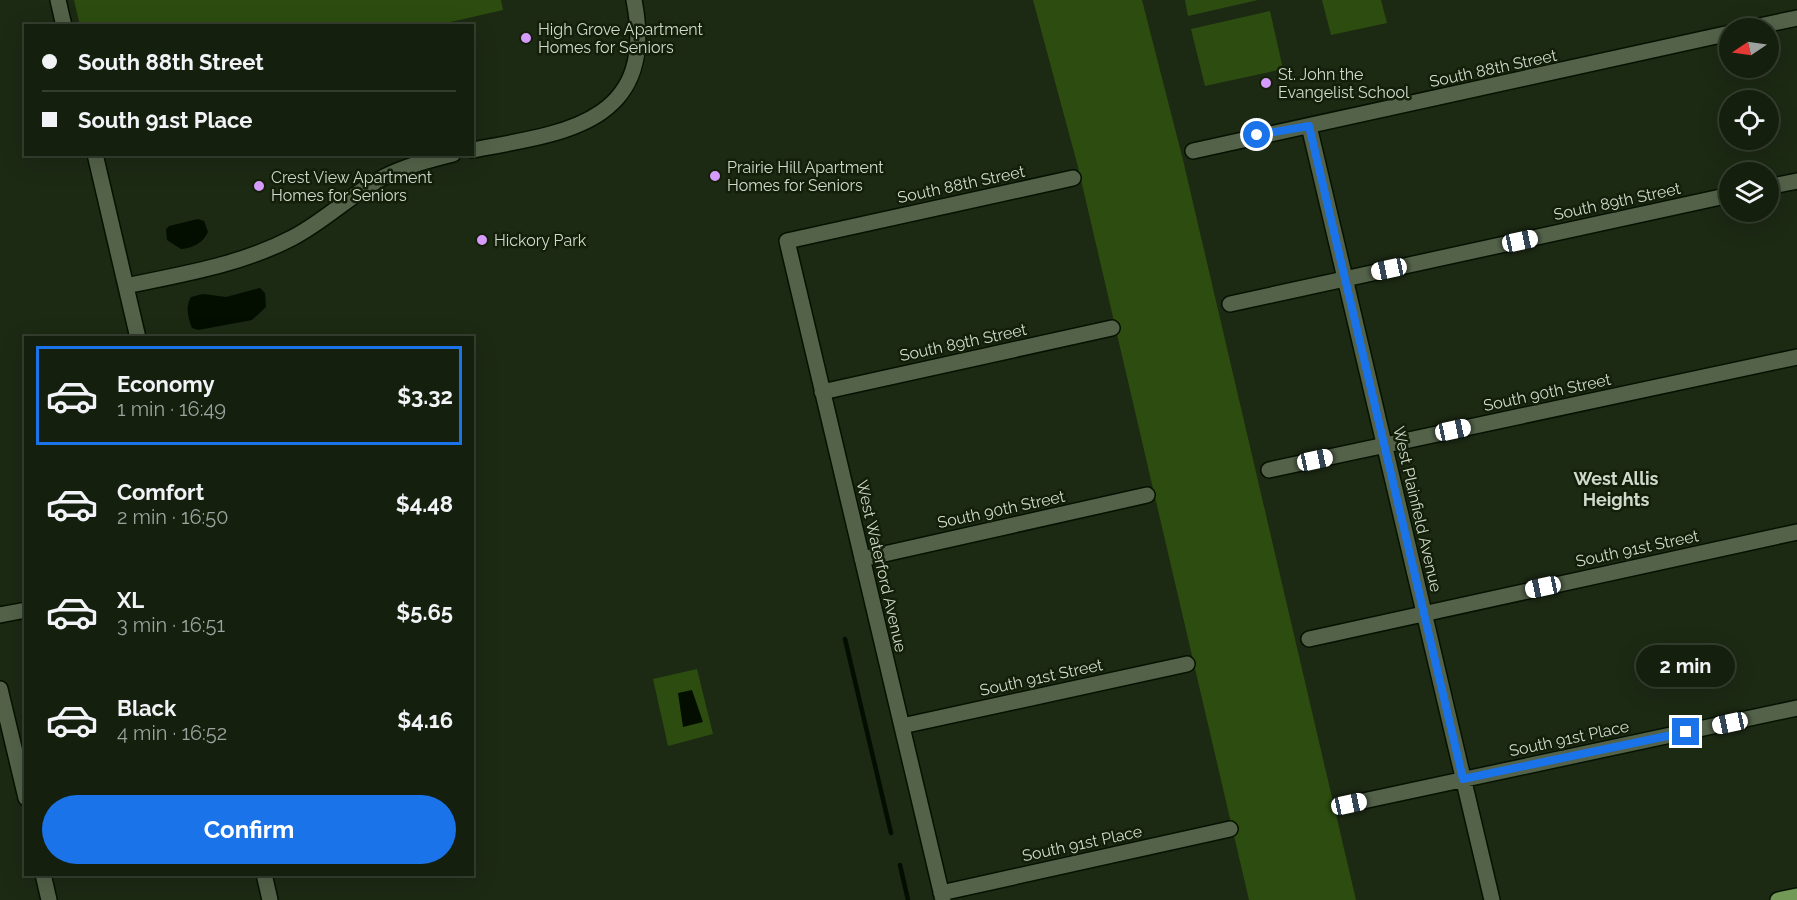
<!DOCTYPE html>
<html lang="en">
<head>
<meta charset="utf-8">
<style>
  :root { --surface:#151f0e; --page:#1e2717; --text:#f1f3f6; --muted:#9da29e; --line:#343d2e; --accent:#1a73e8 }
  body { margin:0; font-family:Raleway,sans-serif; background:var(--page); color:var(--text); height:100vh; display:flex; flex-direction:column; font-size:22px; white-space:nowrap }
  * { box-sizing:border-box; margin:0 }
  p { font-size:20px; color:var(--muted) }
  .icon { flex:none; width:33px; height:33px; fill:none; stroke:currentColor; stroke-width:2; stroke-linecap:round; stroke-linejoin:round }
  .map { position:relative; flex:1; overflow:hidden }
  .details { position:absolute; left:24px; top:336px; width:450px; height:540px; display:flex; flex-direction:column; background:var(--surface); border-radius:0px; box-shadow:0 6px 24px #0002,0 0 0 2px var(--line) }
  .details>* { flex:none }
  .hud { position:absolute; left:24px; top:24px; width:450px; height:132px; border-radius:0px; box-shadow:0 6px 24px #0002,0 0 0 2px var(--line); display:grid; align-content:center; height:132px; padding:0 18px; background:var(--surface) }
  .needle { width:39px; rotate:257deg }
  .fabs { position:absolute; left:1719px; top:18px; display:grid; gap:12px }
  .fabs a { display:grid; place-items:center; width:60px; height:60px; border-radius:50%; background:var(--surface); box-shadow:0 6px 24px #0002,0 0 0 2px var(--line); font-size:30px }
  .end { position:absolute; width:27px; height:27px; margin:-14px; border:8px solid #1a73e8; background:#fff; box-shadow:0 0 0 3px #fff }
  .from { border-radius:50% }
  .bubble { position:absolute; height:42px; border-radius:21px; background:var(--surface); box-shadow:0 6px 24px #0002,0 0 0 2px var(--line); font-size:20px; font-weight:700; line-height:42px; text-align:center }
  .car { position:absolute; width:18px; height:36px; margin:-18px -9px; border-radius:8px; box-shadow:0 0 4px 2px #0007; background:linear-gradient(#fff 24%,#345 0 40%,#fff 0 76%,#345 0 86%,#fff 0) }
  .hud b { display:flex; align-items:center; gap:21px; height:57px; font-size:22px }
  .hud b+b { border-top:2px solid var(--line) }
  .hud i { width:15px; height:15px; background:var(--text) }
  ul { padding:10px 0 0; list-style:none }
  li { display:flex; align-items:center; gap:18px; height:99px; margin:0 12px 9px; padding:0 6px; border:3px solid transparent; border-radius:0px }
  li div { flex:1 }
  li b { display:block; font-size:22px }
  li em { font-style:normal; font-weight:700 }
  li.selected { border-color:var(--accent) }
  li>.icon { width:54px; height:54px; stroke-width:1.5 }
  .button { display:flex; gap:12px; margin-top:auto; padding:12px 18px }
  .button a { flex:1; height:69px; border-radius:36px; background:var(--accent); color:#fff; font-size:24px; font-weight:700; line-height:69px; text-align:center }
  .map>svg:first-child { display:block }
  .green { fill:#2c4d0f }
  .water { fill:#030e00 }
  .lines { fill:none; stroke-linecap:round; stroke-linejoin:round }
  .stream { stroke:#030e00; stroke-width:4.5 }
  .minor-casing { stroke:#061201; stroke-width:18 }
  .major-casing { stroke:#061201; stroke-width:18 }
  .minor { stroke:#536249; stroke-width:15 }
  .major { stroke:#729a56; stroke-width:15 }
  .route { stroke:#1a73e8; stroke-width:8 }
  .poi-dot { fill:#d59cfb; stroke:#131f09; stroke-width:2 }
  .labels { text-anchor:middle; stroke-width:5; stroke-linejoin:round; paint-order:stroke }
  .poi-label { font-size:16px; fill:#d0d9cb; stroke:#131f09; text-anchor:start }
  .street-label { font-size:16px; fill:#d0d9cb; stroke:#131f09 }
  .neighbourhood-label { font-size:18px; font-weight:bold; fill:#d0d9cb; stroke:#131f09 }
</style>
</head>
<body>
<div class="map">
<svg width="1797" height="900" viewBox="0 0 1797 900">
  <rect width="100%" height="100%" fill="#1c2913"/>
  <path class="green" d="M 74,0 L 501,0 L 503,10 L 433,26 L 80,26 Z
    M 1033,0 L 1142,0 L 1183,160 L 1356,900 L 1249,900 L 1078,167 Z
    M 1185,0 L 1258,0 L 1188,16 Z
    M 1322,0 L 1381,0 L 1387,23 L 1331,35 Z
    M 1270,11 L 1283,69 L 1205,86 L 1191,29 Z
    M 697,669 L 713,734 L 668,746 L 653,679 Z"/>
  <path class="water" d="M 198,219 L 204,221 L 208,232 C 203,243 193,248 181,249 L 167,240 L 166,229 L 169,226 Z
    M 260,288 L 265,293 L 266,307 L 252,320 L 198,330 L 192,328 C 188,318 185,307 191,297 L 203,294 L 226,297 Z
    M 692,690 L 703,722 L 683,727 L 678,693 Z"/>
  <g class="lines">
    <path class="stream" d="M 845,639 L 891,833
      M 900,865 L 908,900"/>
    <defs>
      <path id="minor" d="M 58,0 L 64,26
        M 1750,28 L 1797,18
        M 1309,126 L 1492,900
        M 472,150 C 566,133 658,123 634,0
        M 1193,151 L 1730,33
        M 95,154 L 138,338
        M 1768,187 L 1797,181
        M 126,286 C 183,274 240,265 292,238 C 325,221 351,194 384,177 C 406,166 429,160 453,154
        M 1230,304 L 1730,195
        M 822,392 L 1112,328
        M 1269,470 L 1797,357
        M 862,559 L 1147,495
        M 0,615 L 26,610
        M 1309,639 L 1797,532
        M 0,689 L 26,798
        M 902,726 L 1187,664
        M 1349,804 L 1797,708
        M 43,874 L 49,900
        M 264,874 L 270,900
        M 941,893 L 1230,829
        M 943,900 L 787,241 L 1073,178"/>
      <path id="major" d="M 1778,900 L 1797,896"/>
    </defs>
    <use href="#minor" class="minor-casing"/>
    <use href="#major" class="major-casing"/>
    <use href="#minor" class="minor"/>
    <use href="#major" class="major"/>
  </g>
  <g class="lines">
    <path class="route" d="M 1257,135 L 1309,126 L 1463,779 L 1686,732"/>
  </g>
  <g class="poi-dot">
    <circle cx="526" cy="38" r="6"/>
    <circle cx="1266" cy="83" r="6"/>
    <circle cx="715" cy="176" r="6"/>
    <circle cx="259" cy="186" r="6"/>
    <circle cx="482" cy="240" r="6"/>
  </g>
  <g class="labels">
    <g class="poi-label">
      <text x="538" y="35">High Grove Apartment<tspan x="538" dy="18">Homes for Seniors</tspan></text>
      <text x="1278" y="80">St. John the<tspan x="1278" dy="18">Evangelist School</tspan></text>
      <text x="727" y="173">Prairie Hill Apartment<tspan x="727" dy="18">Homes for Seniors</tspan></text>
      <text x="271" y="183">Crest View Apartment<tspan x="271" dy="18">Homes for Seniors</tspan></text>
      <text x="494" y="246">Hickory Park</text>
    </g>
    <g class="street-label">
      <text transform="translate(1493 68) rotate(-12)" y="6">South 88th Street</text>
      <text transform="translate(961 184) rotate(-12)" y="6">South 88th Street</text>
      <text transform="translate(1617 201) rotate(-12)" y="6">South 89th Street</text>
      <text transform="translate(963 342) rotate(-12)" y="6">South 89th Street</text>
      <text transform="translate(1547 392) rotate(-12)" y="6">South 90th Street</text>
      <text transform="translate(1001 509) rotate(-12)" y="6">South 90th Street</text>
      <text transform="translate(1418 509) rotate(77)" y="6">West Plainfield Avenue</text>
      <text transform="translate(1637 548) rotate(-12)" y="6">South 91st Street</text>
      <text transform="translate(882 566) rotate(77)" y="6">West Waterford Avenue</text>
      <text transform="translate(1041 677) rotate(-12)" y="6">South 91st Street</text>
      <text transform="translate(1569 738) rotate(-12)" y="6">South 91st Place</text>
      <text transform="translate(1082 843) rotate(-12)" y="6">South 91st Place</text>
    </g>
    <g class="neighbourhood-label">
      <text x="1616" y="485">West Allis<tspan x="1616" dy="21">Heights</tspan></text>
    </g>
  </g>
</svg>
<div class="fabs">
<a><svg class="needle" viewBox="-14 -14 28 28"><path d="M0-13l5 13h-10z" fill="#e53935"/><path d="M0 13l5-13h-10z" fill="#9da29e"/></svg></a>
<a><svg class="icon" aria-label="locate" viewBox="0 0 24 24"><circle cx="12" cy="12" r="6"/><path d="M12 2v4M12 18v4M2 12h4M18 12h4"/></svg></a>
<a><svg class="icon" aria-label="layers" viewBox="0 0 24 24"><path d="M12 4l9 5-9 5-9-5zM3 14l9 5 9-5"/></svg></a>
</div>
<i class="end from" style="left:1257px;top:135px"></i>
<i class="end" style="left:1686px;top:732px"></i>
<div class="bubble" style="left:1636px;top:645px;width:99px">2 min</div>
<i class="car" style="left:1520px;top:241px;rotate:78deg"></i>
<i class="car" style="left:1389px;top:269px;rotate:258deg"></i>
<i class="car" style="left:1453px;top:430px;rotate:78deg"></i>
<i class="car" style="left:1315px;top:460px;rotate:78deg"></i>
<i class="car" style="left:1543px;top:587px;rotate:258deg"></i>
<i class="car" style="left:1730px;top:723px;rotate:258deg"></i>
<i class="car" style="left:1349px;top:804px;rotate:78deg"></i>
<div class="hud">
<b><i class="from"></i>South 88th Street</b>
<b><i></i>South 91st Place</b>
</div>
<section class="details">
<ul>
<li class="selected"><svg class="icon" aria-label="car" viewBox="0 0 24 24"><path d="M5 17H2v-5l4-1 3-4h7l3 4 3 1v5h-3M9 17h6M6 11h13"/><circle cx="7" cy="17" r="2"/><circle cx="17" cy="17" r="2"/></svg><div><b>Economy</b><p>1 min · 16:49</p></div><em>$3.32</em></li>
<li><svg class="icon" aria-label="car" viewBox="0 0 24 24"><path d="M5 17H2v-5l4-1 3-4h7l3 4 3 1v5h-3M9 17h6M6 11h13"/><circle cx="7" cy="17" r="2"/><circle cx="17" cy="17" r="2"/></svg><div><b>Comfort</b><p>2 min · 16:50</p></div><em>$4.48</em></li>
<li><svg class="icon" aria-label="car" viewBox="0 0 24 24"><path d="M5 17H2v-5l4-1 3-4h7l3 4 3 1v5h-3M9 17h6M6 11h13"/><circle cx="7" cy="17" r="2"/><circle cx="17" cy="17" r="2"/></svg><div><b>XL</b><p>3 min · 16:51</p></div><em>$5.65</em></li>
<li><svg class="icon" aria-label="car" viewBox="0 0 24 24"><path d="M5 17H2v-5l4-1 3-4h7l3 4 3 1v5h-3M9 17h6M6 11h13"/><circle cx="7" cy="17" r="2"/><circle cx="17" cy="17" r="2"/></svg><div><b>Black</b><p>4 min · 16:52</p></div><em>$4.16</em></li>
</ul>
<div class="button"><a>Confirm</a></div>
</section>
</div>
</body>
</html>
